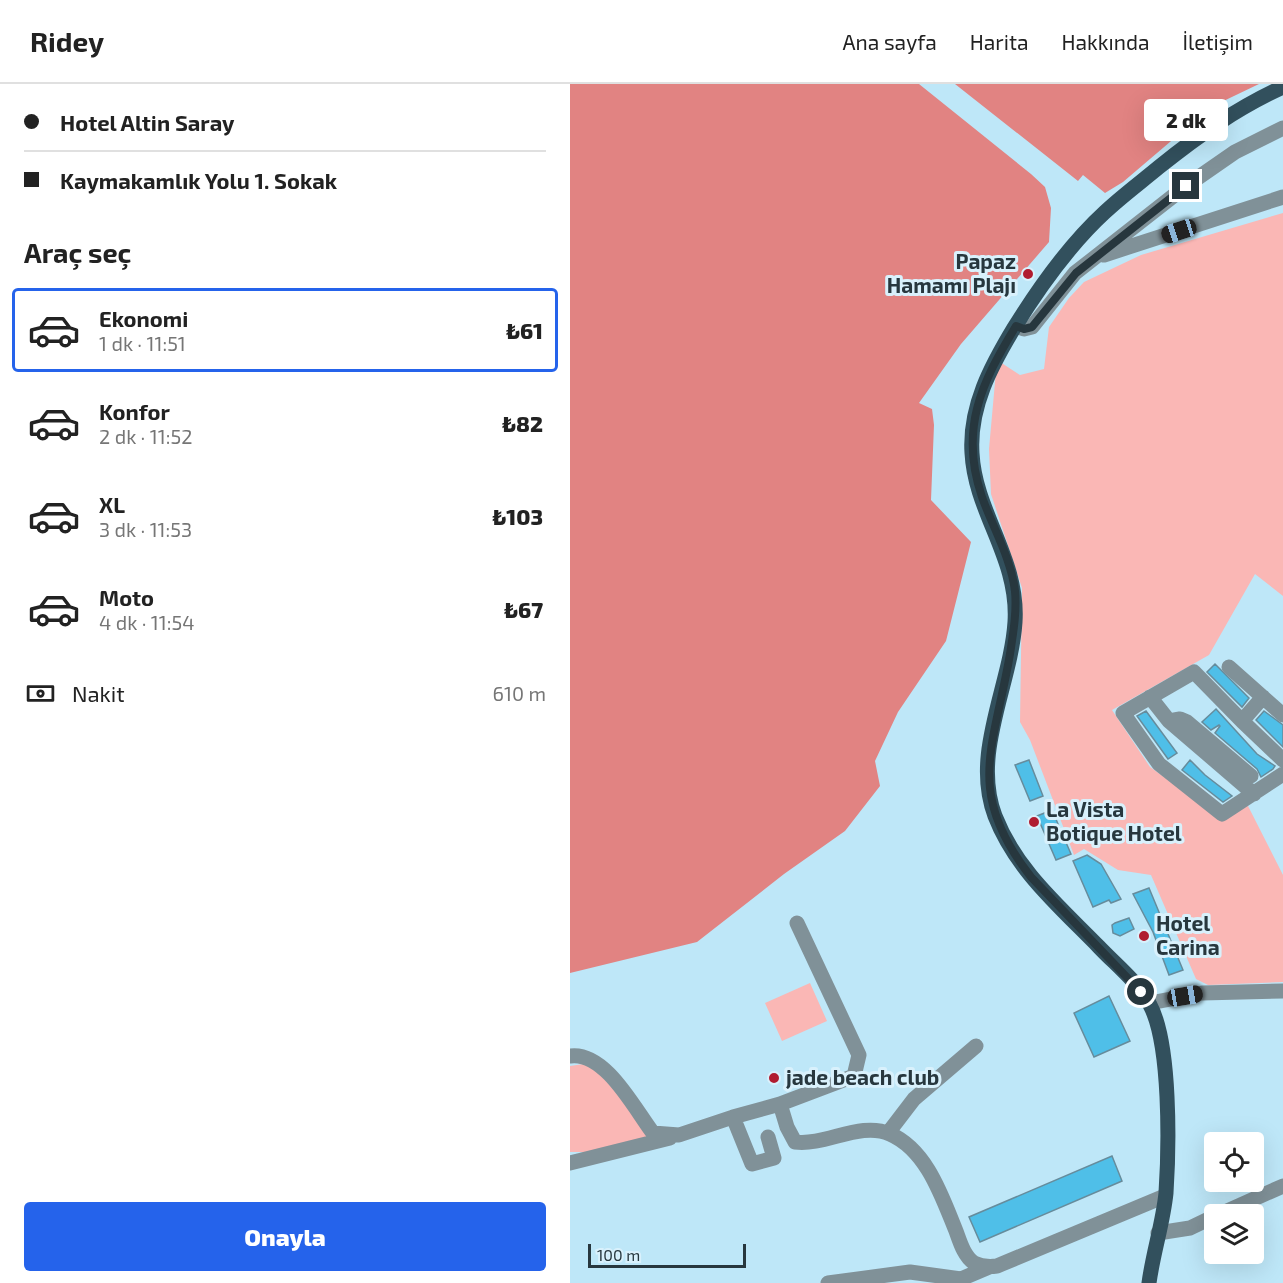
<!DOCTYPE html>
<html lang="tr">
<head>
<meta charset="utf-8">
<style>
  :root { --surface:#fff; --page:#f2f2f2; --text:#222; --muted:#767676; --line:#e0e0e0; --accent:#2563eb }
  body { margin:0; font-family:"Exo 2",sans-serif; background:var(--page); color:var(--text); height:100vh; display:flex; flex-direction:column; font-size:22px; white-space:nowrap }
  * { box-sizing:border-box; margin:0 }
  p { font-size:20px; color:var(--muted) }
  .icon { flex:none; width:33px; height:33px; fill:none; stroke:currentColor; stroke-width:2; stroke-linecap:round; stroke-linejoin:round }
  .map { position:relative; flex:1; overflow:hidden }
  .panel { display:flex; flex-direction:column; background:var(--surface); width:570px }
  .panel>* { flex:none }
  .top-card { display:grid; align-content:center; height:132px; padding:0 24px; background:var(--surface) }
  .tools { position:absolute; left:634px; top:1048px; display:grid; gap:12px }
  .tools a { display:grid; place-items:center; width:60px; height:60px; border-radius:6px; background:var(--surface); box-shadow:0 6px 24px #0002; font-size:30px }
  .scale { position:absolute; left:18px; bottom:15px; width:158px; box-sizing:border-box; padding-left:6px; border:3px solid #27373e; border-top:0; font-size:16px; line-height:21px; white-space:nowrap; color:#27373e; -webkit-text-stroke:4px #d9f1fc; paint-order:stroke }
  .end { position:absolute; width:27px; height:27px; margin:-14px; border:8px solid #27373e; background:#fff; box-shadow:0 0 0 3px #fff }
  .from { border-radius:50% }
  .bubble { position:absolute; height:42px; border-radius:6px; background:var(--surface); box-shadow:0 6px 24px #0002; font-size:20px; font-weight:800; line-height:42px; text-align:center }
  .car { position:absolute; width:18px; height:36px; margin:-18px -9px; border-radius:8px; box-shadow:0 0 4px 2px #0007; background:linear-gradient(#222 24%,#8ab4d8 0 40%,#222 0 76%,#8ab4d8 0 86%,#222 0) }
  .top-card b { display:flex; align-items:center; gap:21px; height:57px; font-size:22px }
  .top-card b+b { border-top:2px solid var(--line) }
  .top-card i { width:15px; height:15px; background:var(--text) }
  ul { padding:0; list-style:none }
  li { display:flex; align-items:center; gap:18px; height:84px; margin:0 12px 9px; padding:0 12px; border:3px solid transparent; border-radius:6px }
  li div { flex:1 }
  li b { display:block; font-size:22px }
  li em { font-style:normal; font-weight:800 }
  li.on { border-color:var(--accent) }
  li>.icon { width:54px; height:54px; stroke-width:1.5 }
  h2 { padding:0 24px; font-size:27px; line-height:72px }
  .pay { display:flex; align-items:center; gap:15px; height:66px; padding:0 24px; font-size:22px }
  .pay p { margin-inline-start:auto }
  .action { display:flex; gap:12px; margin-top:auto; padding:12px 24px }
  .action a { flex:1; height:69px; border-radius:6px; background:var(--accent); color:#fff; font-size:24px; font-weight:800; line-height:69px; text-align:center }
  header { display:flex; align-items:center; gap:36px; box-sizing:border-box; height:84px; padding:0 30px; background:var(--surface); border-bottom:2px solid var(--line) }
  header strong { font-size:28px }
  nav { display:flex; gap:33px; margin-inline-start:auto; font-size:21px }
  main { display:flex; flex:1; min-height:0 }
  .map>svg:first-child { display:block }
  .green { fill:#fab7b5 }
  .water { fill:#e18382 }
  .building { fill:#4fbfe8; stroke:#668c9c; stroke-width:1.5 }
  .lines { fill:none; stroke-linecap:round; stroke-linejoin:round }
  .minor { stroke:#809198; stroke-width:15 }
  .major { stroke:#32505d; stroke-width:15 }
  .route { stroke:#27373e; stroke-width:8 }
  .poi-dot { fill:#b01c30; stroke:#d9f1fc; stroke-width:2 }
  .labels { text-anchor:middle; stroke-width:6; stroke-linejoin:round; paint-order:stroke }
  .poi-label { font-size:21px; font-weight:bold; fill:#27373e; stroke:#d9f1fc; text-anchor:start }
</style>
</head>
<body>
<header>
<strong>Ridey</strong>
<nav><a>Ana sayfa</a><a>Harita</a><a>Hakkında</a><a>İletişim</a></nav>
</header>
<main>
<section class="panel">
<div class="top-card">
<b><i class="from"></i>Hotel Altin Saray</b>
<b><i></i>Kaymakamlık Yolu 1. Sokak</b>
</div>
<h2>Araç seç</h2>
<ul>
<li class="on"><svg class="icon" aria-label="car" viewBox="0 0 24 24"><path d="M5 17H2v-5l4-1 3-4h7l3 4 3 1v5h-3M9 17h6M6 11h13"/><circle cx="7" cy="17" r="2"/><circle cx="17" cy="17" r="2"/></svg><div><b>Ekonomi</b><p>1 dk · 11:51</p></div><em>₺61</em></li>
<li><svg class="icon" aria-label="car" viewBox="0 0 24 24"><path d="M5 17H2v-5l4-1 3-4h7l3 4 3 1v5h-3M9 17h6M6 11h13"/><circle cx="7" cy="17" r="2"/><circle cx="17" cy="17" r="2"/></svg><div><b>Konfor</b><p>2 dk · 11:52</p></div><em>₺82</em></li>
<li><svg class="icon" aria-label="car" viewBox="0 0 24 24"><path d="M5 17H2v-5l4-1 3-4h7l3 4 3 1v5h-3M9 17h6M6 11h13"/><circle cx="7" cy="17" r="2"/><circle cx="17" cy="17" r="2"/></svg><div><b>XL</b><p>3 dk · 11:53</p></div><em>₺103</em></li>
<li><svg class="icon" aria-label="car" viewBox="0 0 24 24"><path d="M5 17H2v-5l4-1 3-4h7l3 4 3 1v5h-3M9 17h6M6 11h13"/><circle cx="7" cy="17" r="2"/><circle cx="17" cy="17" r="2"/></svg><div><b>Moto</b><p>4 dk · 11:54</p></div><em>₺67</em></li>
</ul>
<div class="pay"><svg class="icon" aria-label="cash" viewBox="0 0 24 24"><path d="M3 7h18v10H3z"/><circle cx="12" cy="12" r="2"/></svg>Nakit<p>610 m</p></div>
<div class="action"><a>Onayla</a></div>
</section>
<div class="map">
<svg width="713" height="1199" viewBox="0 0 713 1199">
  <rect width="100%" height="100%" fill="#bee7f8"/>
  <path class="green" d="M 713,129 L 713,512 L 685,490 L 639,571 L 542,626 L 580,683 L 652,734 L 677,720 L 713,791 L 713,898 L 638,901 L 626,895 L 581,791 L 548,786 L 514,765 L 504,771 L 460,656 L 450,638 L 452,504 L 421,410 L 419,365 L 427,276 L 450,291 L 474,285 L 479,243 L 499,214 L 514,198 L 571,171 Z
    M 240,899 L 257,937 L 212,957 L 195,919 Z
    M 20,979 L 88,1054 L 33,1068 L 0,1068 L 0,982 Z"/>
  <path class="water" d="M 0,0 L 349,0 L 461,90 L 475,103 L 481,124 L 479,158 L 391,260 L 349,319 L 362,325 L 364,341 L 361,416 L 401,458 L 376,557 L 328,628 L 305,677 L 310,702 L 275,747 L 214,790 L 127,858 L 0,889 Z
    M 385,0 L 689,0 L 641,23 L 553,98 L 535,109 L 513,91 L 508,97 Z"/>
  <path class="building" d="M 645,580 L 679,614 L 672,623 L 637,588 Z
    M 646,625 L 687,670 L 705,682 L 703,685 L 691,693 L 687,685 L 645,649 L 650,642 L 649,641 L 641,646 L 632,638 Z
    M 576,627 L 607,669 L 598,675 L 567,632 Z
    M 694,627 L 713,641 L 713,663 L 686,636 Z
    M 459,676 L 473,712 L 460,717 L 445,681 Z
    M 620,676 L 635,691 L 662,712 L 653,718 L 612,686 Z
    M 482,726 L 501,770 L 486,776 L 467,732 Z
    M 517,771 L 531,780 L 551,815 L 541,819 L 539,816 L 523,823 L 503,777 Z
    M 579,804 L 613,886 L 599,891 L 583,848 L 563,810 Z
    M 559,834 L 564,845 L 550,852 L 543,849 L 542,841 L 545,839 Z
    M 539,912 L 560,957 L 524,973 L 504,929 Z
    M 542,1072 L 552,1097 L 410,1158 L 399,1133 Z"/>
  <g class="lines">
    <path class="minor" d="M 534,171 L 713,113
      M 446,242 L 454,245 L 462,243 L 505,189 L 616,102 L 665,68 L 713,44
      M 659,583 L 713,631
      M 580,613 L 599,637 L 684,710
      M 693,613 L 672,637 L 624,588 L 553,629 L 589,680 L 652,730 L 713,690
      M 599,637 L 610,635 L 617,638 L 681,692
      M 672,637 L 713,676
      M 227,839 L 289,971 L 284,992 L 210,1020 L 217,1043 L 225,1058 C 256,1062 290,1037 320,1050 C 357,1066 372,1113 386,1147 C 390,1158 394,1172 404,1179 C 412,1183 419,1183 427,1182 L 595,1112
      M 580,919 L 632,909 L 713,907
      M 0,972 C 35,967 64,1024 83,1049 L 109,1051 L 163,1033
      M 318,1049 L 344,1015 L 406,962
      M 198,1053 L 204,1074 L 182,1080 L 163,1033 L 210,1020
      M 0,1079 L 100,1054
      M 648,1131 L 713,1102
      M 588,1149 L 620,1144 L 645,1132
      M 258,1199 L 340,1188 L 391,1195 L 419,1183"/>
    <path class="major" d="M 579,1199 C 583,1169 593,1139 596,1109 C 599,1064 601,960 580,921 C 569,899 546,881 529,863 C 489,822 446,786 425,732 C 401,669 441,601 445,538 C 449,474 405,429 402,369 C 399,323 421,282 444,244 C 470,202 499,161 535,128 C 552,112 571,98 589,83 C 629,51 667,24 713,3"/>
  </g>
  <g class="lines">
    <path class="route" d="M 571,908 L 461,793 C 394,708 424,664 440,570 C 443,550 447,528 445,507 C 441,474 423,444 412,413 C 389,346 411,299 446,242 L 454,245 L 462,243 L 506,189 L 616,102"/>
  </g>
  <g class="poi-dot">
    <circle cx="458" cy="190" r="6"/>
    <circle cx="464" cy="738" r="6"/>
    <circle cx="574" cy="852" r="6"/>
    <circle cx="204" cy="994" r="6"/>
  </g>
  <g class="labels">
    <g class="poi-label">
      <text x="446" y="185" text-anchor="end">Papaz<tspan x="446" dy="24">Hamamı Plajı</tspan></text>
      <text x="476" y="733">La Vista<tspan x="476" dy="24">Botique Hotel</tspan></text>
      <text x="586" y="847">Hotel<tspan x="586" dy="24">Carina</tspan></text>
      <text x="216" y="1001">jade beach club</text>
    </g>
  </g>
</svg>
<div class="tools">
<a><svg class="icon" aria-label="locate" viewBox="0 0 24 24"><circle cx="12" cy="12" r="6"/><path d="M12 2v4M12 18v4M2 12h4M18 12h4"/></svg></a>
<a><svg class="icon" aria-label="layers" viewBox="0 0 24 24"><path d="M12 4l9 5-9 5-9-5zM3 14l9 5 9-5"/></svg></a>
</div>
<div class="scale">100 m</div>
<i class="end from" style="left:571px;top:908px"></i>
<i class="end" style="left:616px;top:102px"></i>
<div class="bubble" style="left:574px;top:15px;width:84px">2 dk</div>
<i class="car" style="left:609px;top:147px;rotate:252deg"></i>
<i class="car" style="left:615px;top:912px;rotate:80deg"></i>
</div>
</main>
</body>
</html>
